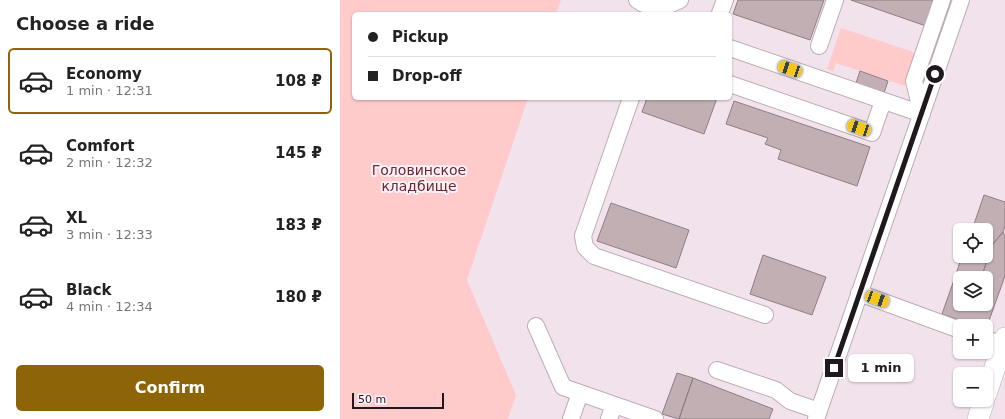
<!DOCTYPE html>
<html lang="en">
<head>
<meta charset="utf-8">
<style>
  :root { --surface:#fff; --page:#f2f2f2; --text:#222; --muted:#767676; --line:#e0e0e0; --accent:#8d6408 }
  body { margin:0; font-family:"DejaVu Sans",sans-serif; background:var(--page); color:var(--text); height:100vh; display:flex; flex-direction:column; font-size:15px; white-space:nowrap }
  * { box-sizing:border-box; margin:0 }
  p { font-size:13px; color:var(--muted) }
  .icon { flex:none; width:22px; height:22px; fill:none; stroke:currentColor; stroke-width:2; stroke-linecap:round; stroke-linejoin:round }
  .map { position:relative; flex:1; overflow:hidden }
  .panel { display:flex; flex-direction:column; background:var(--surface); width:340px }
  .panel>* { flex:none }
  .guide { position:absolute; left:12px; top:12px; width:380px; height:88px; border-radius:6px; box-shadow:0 1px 3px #0004; display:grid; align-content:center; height:88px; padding:0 16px; background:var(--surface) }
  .fabs { position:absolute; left:613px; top:223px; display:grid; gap:8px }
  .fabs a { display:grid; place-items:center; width:40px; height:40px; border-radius:6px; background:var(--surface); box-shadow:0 1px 3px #0004; font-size:20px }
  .scale { position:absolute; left:12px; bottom:10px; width:92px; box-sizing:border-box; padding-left:4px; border:2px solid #1f191d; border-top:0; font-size:11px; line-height:14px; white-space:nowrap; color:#1f191d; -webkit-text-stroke:3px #fdf0f9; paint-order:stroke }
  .end { position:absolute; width:18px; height:18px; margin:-9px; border:5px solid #1f191d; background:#fff; box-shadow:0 0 0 2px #fff }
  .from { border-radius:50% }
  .bubble { position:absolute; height:28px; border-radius:6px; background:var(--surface); box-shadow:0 1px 3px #0004; font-size:13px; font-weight:600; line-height:28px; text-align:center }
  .car { position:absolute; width:12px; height:24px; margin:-12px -6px; border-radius:5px; box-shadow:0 0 3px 1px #0007; background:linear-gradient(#f5c518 24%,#345 0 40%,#f5c518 0 76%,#345 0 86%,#f5c518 0) }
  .guide b { display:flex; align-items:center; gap:14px; height:38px; font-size:15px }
  .guide b+b { border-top:1px solid var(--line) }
  .guide i { width:10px; height:10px; background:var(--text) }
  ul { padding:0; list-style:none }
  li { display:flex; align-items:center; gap:12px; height:66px; margin:0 8px 6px; padding:0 8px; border:2px solid transparent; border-radius:6px }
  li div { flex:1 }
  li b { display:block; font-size:15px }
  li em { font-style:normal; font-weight:600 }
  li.selected { border-color:var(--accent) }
  li>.icon { width:36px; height:36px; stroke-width:1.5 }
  h2 { padding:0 16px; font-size:18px; line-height:48px }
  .button { display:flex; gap:8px; margin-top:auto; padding:8px 16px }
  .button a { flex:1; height:46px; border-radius:6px; background:var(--accent); color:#fff; font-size:16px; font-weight:600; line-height:46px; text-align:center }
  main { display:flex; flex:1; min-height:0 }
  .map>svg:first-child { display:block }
  .green { fill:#fecaca }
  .building { fill:#c1afb4; stroke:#8f7e83 }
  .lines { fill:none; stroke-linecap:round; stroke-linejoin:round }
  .minor-casing { stroke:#bcadb7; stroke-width:18 }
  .major-casing { stroke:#bcadb7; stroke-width:22 }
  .minor { stroke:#fff; stroke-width:16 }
  .major { stroke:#fff; stroke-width:21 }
  .route { stroke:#1f191d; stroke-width:5 }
  .labels { text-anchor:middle; stroke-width:4; stroke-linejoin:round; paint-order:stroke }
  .park-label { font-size:14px; fill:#6b282d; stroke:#fdf0f9 }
</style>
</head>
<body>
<main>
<section class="panel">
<h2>Choose a ride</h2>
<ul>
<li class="selected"><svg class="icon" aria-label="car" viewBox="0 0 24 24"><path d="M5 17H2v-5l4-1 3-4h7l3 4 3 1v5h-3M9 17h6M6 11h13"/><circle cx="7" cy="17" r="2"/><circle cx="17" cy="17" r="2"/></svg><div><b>Economy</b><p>1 min · 12:31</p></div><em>108 ₽</em></li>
<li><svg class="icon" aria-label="car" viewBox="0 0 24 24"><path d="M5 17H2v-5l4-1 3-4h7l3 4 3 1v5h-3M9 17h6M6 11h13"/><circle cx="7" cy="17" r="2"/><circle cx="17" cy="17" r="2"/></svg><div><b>Comfort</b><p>2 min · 12:32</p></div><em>145 ₽</em></li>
<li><svg class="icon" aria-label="car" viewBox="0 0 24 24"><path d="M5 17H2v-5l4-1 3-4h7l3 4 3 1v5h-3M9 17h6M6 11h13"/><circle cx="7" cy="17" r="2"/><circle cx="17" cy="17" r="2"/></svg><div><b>XL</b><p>3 min · 12:33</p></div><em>183 ₽</em></li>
<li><svg class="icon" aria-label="car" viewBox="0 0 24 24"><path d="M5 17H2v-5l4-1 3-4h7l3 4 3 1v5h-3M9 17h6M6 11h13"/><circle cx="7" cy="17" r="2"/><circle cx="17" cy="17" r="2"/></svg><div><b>Black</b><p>4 min · 12:34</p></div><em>180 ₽</em></li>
</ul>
<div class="button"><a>Confirm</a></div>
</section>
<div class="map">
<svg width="665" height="419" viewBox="0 0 665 419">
  <rect width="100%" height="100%" fill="#f2e2ec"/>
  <path class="green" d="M 0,0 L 221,0 L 216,14 L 14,14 L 14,98 L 188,98 L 127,280 L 176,395 L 168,419 L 0,419 Z
    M 501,28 L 576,53 L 565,86 L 496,63 L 493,71 L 487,69 Z"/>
  <path class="building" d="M 398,0 L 484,0 L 470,40 L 393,14 Z
    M 511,0 L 595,0 L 586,26 Z
    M 520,71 L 548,81 L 544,93 L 516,83 Z
    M 307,98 L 377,98 L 364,134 L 302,112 Z
    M 394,101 L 530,147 L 517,186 L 438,159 L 441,150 L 425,144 L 428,138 L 386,124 Z
    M 644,195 L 665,202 L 665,226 L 663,232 L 653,244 L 641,278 L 620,278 L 620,283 L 614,280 L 622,256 L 646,256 L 646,230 L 632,230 Z
    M 271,203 L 349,230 L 336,268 L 257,241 Z
    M 663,232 L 665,236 L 665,276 L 646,329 L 646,326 L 637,326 L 602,314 L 614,280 L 620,283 L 620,304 L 646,304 L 646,278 L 641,278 L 653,244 Z
    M 423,255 L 486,277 L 472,315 L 410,294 Z
    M 337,373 L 353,378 L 339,419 L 322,414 Z
    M 353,378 L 433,409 L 429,419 L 339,419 Z"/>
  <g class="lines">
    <defs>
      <path id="minor" d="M 297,0 C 312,11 326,7 340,0
        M 380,13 L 385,0
        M 479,46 L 495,0
        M 390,48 L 582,114
        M 390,84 L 532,133 L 543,101
        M 291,98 L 243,236 L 245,247 L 254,256 L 425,315
        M 582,114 L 574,81 L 602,0
        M 519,293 L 620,330
        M 196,326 L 223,387 L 315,419
        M 646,339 L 663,345
        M 377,370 L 436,390 L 450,401 L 479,411
        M 231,419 L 240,393
        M 269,419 L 274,405
        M 476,419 L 621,0"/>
      <path id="major" d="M 646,394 L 665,338
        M 638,419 L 644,400"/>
    </defs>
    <use href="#minor" class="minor-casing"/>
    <use href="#major" class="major-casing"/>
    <use href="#minor" class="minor"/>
    <use href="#major" class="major"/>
  </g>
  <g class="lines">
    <path class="route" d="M 494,368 L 595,74"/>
  </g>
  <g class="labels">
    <g class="park-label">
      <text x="79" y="175">Головинское<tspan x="79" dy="16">кладбище</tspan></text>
    </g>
  </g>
</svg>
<div class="fabs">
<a><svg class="icon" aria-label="locate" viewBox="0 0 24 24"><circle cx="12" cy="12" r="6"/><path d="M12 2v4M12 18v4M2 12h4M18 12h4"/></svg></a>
<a><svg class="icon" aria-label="layers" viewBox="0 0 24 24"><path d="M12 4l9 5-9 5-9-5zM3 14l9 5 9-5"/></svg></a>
<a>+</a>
<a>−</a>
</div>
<div class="scale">50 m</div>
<i class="end from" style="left:595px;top:74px"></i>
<i class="end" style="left:494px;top:368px"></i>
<div class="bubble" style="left:508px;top:354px;width:66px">1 min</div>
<i class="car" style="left:450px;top:69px;rotate:289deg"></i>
<i class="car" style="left:519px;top:128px;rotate:289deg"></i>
<i class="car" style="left:537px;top:299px;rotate:110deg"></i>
<div class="guide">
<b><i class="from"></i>Pickup</b>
<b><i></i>Drop-off</b>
</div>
</div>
</main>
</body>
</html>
